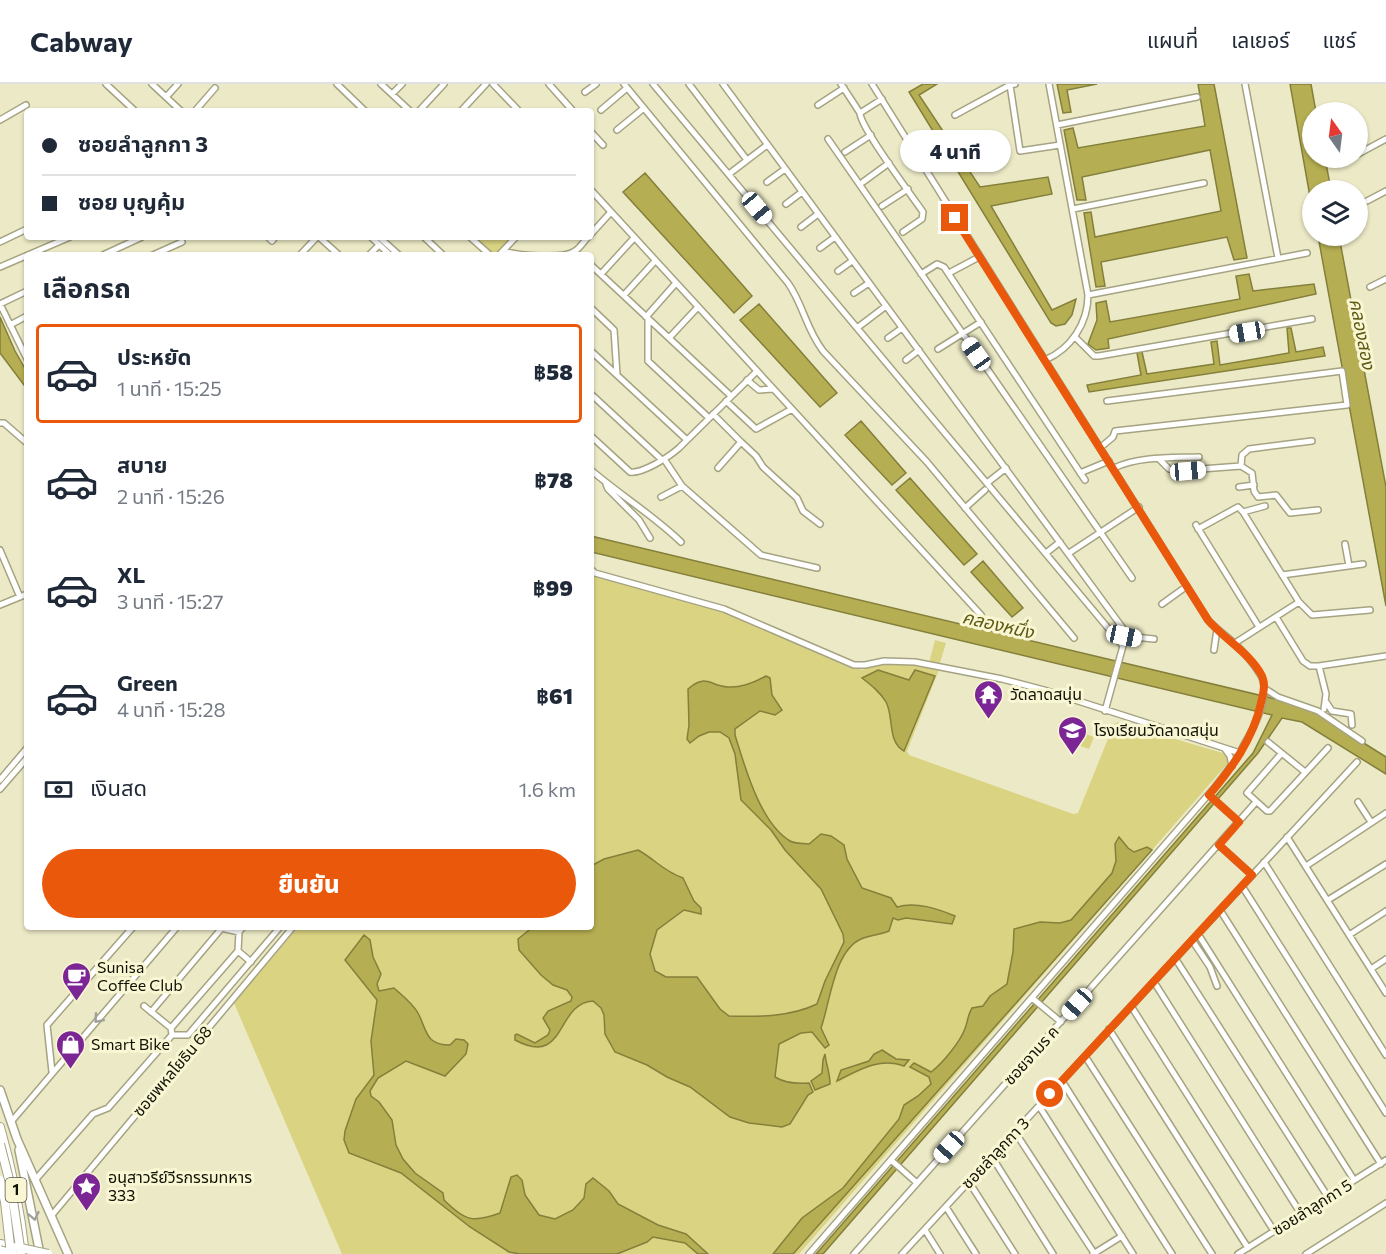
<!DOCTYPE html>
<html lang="th">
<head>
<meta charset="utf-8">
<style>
  :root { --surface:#fff; --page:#f6f6f7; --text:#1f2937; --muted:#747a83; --line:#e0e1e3; --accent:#ea580c }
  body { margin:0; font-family:Commissioner,"Noto Sans Thai",sans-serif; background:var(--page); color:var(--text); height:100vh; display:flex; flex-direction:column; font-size:22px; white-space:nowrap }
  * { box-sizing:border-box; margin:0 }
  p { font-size:20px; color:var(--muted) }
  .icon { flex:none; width:33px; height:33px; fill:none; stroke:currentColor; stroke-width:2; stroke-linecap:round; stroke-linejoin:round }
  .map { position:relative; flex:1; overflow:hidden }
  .side { position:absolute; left:24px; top:168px; width:570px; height:678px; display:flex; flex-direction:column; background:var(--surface); border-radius:6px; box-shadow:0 2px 4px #0004 }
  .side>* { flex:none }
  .banner { position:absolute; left:24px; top:24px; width:570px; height:132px; border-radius:6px; box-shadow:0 2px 4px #0004; display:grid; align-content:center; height:132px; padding:0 18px; background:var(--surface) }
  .needle { width:39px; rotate:346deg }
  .tools { position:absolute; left:1302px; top:18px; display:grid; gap:12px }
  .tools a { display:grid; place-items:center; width:66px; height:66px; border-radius:50%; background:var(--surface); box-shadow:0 2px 4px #0004; font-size:30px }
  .end { position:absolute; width:27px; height:27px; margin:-14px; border:8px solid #ea580c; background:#fff; box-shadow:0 0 0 3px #fff }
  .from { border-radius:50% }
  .bubble { position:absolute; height:42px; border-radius:21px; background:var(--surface); box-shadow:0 2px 4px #0004; font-size:20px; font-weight:800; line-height:42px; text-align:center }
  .car { position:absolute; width:18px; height:36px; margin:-18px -9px; border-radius:8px; box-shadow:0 0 4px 2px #0007; background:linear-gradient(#fff 24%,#345 0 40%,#fff 0 76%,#345 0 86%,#fff 0) }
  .banner b { display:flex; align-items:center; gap:21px; height:57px; font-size:22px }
  .banner b+b { border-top:2px solid var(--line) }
  .banner i { width:15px; height:15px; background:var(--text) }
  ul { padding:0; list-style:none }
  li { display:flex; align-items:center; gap:18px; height:99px; margin:0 12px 9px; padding:0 6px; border:3px solid transparent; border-radius:6px }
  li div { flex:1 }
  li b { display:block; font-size:22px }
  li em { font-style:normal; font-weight:800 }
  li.current { border-color:var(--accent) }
  li>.icon { width:54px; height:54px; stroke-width:1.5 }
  h2 { padding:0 18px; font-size:27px; line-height:72px }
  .pay { display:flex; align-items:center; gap:15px; height:66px; padding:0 18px; font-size:22px }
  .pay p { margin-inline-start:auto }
  .action { display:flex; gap:12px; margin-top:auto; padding:12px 18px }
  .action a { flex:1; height:69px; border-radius:36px; background:var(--accent); color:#fff; font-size:24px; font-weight:800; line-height:69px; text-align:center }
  header { display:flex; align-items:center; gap:36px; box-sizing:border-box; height:84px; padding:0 30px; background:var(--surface); border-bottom:2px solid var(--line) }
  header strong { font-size:28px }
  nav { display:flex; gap:33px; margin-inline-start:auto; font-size:21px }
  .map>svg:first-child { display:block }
  .green { fill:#d9d382 }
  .water { fill:#b5ae52; stroke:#847f3b; stroke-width:1.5 }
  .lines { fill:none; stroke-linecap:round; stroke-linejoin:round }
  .minor-casing { stroke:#a5a382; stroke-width:8 }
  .major-casing { stroke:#a5a382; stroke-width:10 }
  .highway-casing { stroke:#a5a382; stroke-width:10 }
  .minor { stroke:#fff; stroke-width:5 }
  .major { stroke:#fff; stroke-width:7 }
  .highway { stroke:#fff; stroke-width:8 }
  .highway-bridge-casing { stroke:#a5a382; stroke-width:10; stroke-linecap:butt }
  .highway-bridge { stroke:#fff; stroke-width:8 }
  .oneway { stroke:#a0a09b }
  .route { stroke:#ea580c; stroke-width:8 }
  .labels { text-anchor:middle; stroke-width:6; stroke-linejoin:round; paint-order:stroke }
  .shield { fill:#f9f7d3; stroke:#575744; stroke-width:1.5 }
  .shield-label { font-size:15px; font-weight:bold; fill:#121206 }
  .poi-label { font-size:16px; fill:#121206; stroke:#f9f7d3; text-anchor:start }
  .street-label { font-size:16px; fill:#121206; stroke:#f9f7d3 }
  .water-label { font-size:18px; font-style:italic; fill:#5f5914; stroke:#f9f7d3 }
</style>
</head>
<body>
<header>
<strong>Cabway</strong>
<nav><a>แผนที่</a><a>เลเยอร์</a><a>แชร์</a></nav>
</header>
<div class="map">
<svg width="1386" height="1170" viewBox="0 0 1386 1170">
  <rect width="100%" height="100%" fill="#eceac6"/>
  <path class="green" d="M 469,153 L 514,153 L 498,171 L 489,171 Z
    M 595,491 L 732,529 L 862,586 L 881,578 L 911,577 L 940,583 L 907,667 L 909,671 L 1073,730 L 1078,729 L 1114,640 L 1118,638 L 1226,670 L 1228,679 L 799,1170 L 342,1170 L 234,919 L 298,843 L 591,843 L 591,497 Z
    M 935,556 L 946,559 L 939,582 L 929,579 Z
    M 1065,642 L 1094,653 L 1089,665 L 1061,655 Z"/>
  <path class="water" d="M 923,0 L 937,0 L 919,11 L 980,103 L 1048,93 L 1052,110 L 991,122 L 1052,226 L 1076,215 L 1072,231 L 1065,240 L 1056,242 L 1051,239 L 909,8 Z
    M 1057,0 L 1097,0 L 1067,6 L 1071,28 L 1063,29 Z
    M 1198,0 L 1214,0 L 1247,174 L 1234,176 L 1227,153 L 1101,178 L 1105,202 L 1096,203 L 1084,129 L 1091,128 L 1095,153 L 1221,127 L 1210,66 L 1082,93 L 1086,116 L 1077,116 L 1064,46 L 1073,44 L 1078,64 L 1205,42 Z
    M 1290,0 L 1311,0 L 1316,28 L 1312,28 L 1312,74 L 1325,74 L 1331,106 L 1312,106 L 1312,124 Z
    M 645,89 L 752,212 L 734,229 L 623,108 Z
    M 1318,152 L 1339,152 L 1386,403 L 1386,522 Z
    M 1249,190 L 1253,207 L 1314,200 L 1316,210 L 1108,255 L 1109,264 L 1096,266 L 1088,260 L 1097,236 L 1096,219 L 1106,217 L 1110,238 L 1240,215 L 1236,192 Z
    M 759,220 L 837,309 L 820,323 L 740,236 Z
    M 0,233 L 15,267 L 27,288 L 27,305 L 0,269 Z
    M 1287,244 L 1291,244 L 1296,268 L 1323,263 L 1325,272 L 1089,308 L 1087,301 L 1141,291 L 1137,269 L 1142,268 L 1147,290 L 1214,280 L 1211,258 L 1217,257 L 1220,281 L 1289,269 Z
    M 861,337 L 906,389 L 892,401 L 845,351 Z
    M 910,394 L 977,470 L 964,481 L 896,406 Z
    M 591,452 L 1305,622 L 1386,673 L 1386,690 L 1302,638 L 1282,634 L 1258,669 L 823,1170 L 816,1170 L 1253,669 L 1272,631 L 591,468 Z
    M 983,477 L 1023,524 L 1012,533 L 971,488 Z
    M 878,586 L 909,596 L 915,586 L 935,592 L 904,667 C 887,658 894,632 886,618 C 880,608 871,601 862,594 Z
    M 766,592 L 770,594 L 772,611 L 782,626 L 775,631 L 760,627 L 735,645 L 735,651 C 745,683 760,739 790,757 C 795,760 803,759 809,760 L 821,750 L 831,752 L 844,761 L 847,775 L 862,804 L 891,814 L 897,823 C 916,817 938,825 955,832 L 952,840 L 906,834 L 898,836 L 893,834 L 889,847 C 880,851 870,851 861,855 C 834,867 830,919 821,944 L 829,961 L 825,964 L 812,948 L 801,949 L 779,960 L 775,993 C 785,999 797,1000 809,999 L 813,1008 L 808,1011 L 790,1040 L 782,1043 L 749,1039 L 730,1033 L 690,1003 L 667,993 L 647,981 L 615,968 L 605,950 L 604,931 L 601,924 L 593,917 C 555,919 567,984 515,956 L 515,951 L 517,950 L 535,959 L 548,951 L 550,946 L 543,934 L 548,927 L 571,917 L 572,913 L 567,906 L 553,901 L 541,891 L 519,866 L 518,855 L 533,843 L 591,843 L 591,782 L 604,775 L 638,766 C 656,776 663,787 683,794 L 694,817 L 701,824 L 701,830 L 684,826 L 657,846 L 650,870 L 655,887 L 666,893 L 697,893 L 720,925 L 729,932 C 758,933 790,933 817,920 L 825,897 L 844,858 L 843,850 L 821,805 L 785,766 L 771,746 L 741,716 L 735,670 L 729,654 L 720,648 L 709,648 L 699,652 L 690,659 L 687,655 L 689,641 L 688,605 C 706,589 710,602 728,603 C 741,604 755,598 766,592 Z
    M 1119,753 L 1128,764 L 1134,768 L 1147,763 L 1152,766 L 793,1170 L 773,1170 L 802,1134 L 843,1104 L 899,1035 L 904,1021 L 918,1012 L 931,1000 L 929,993 L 910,983 L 914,979 L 931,988 C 942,980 959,959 964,947 C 968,939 967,932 972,924 L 983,922 L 990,912 L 1007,900 L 1013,868 L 1014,845 L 1040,838 L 1060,839 L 1071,836 L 1112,789 L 1116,777 L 1115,760 Z
    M 364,851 L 370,856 L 373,873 L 381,890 L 377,900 L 379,907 L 394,904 C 402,911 413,920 418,929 C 427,946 425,961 450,961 L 456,955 L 464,956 L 468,960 L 466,970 L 445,992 L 406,977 L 378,994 L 370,1007 L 371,1012 L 379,1018 L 392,1036 L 396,1061 L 403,1075 L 415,1089 L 443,1109 L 444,1116 C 465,1137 473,1139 500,1129 L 511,1093 L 517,1091 L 522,1096 L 525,1111 L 539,1131 L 555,1135 L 573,1126 L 584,1114 L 586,1100 L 593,1094 L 609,1107 L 618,1120 L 658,1141 L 686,1150 L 708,1170 L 698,1170 L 685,1159 L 653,1153 L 647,1158 L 617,1170 L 520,1170 L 509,1168 L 470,1143 L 401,1089 L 349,1069 L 344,1056 L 345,1047 L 356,1015 L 374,991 L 371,957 L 377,916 L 345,876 Z
    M 882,966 L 896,975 L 909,976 L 904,982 C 880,973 859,986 837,997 L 841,986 L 869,977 L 874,970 Z
    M 825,970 C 826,980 830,989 830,1000 L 815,1006 L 811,997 L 822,989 L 823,976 Z"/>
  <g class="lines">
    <defs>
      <path id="minor" d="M 106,0 L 135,27
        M 152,0 L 181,27
        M 337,0 L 365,27
        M 381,0 L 410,27
        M 493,0 L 519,27
        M 549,0 L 573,27
        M 624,0 L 788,199 C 804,222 805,243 823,267 L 927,378 L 1074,554
        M 653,0 L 1123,562
        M 689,0 L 747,76
        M 723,0 L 1122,543 L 1124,552 L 1123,562 L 1105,627
        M 841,0 L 860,29 L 882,15
        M 1015,0 L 1010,1 L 1020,67 L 1060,61
        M 1245,0 L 1278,174
        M 585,8 L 596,0
        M 392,10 L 402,0
        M 166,13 L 178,0
        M 818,21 L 844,4
        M 601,26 L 627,4
        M 195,27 L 215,4
        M 419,27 L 444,0
        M 461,27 L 486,0
        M 860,29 C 860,43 912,112 923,128 L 922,135 L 903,148
        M 955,31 L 1010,1
        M 0,36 L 26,21
        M 1057,41 L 1197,13
        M 617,46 L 644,24
        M 591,48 L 603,61
        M 828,55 L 1132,494
        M 845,68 L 871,51
        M 1358,70 L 1386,55
        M 1340,79 L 1350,74
        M 729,90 L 767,61
        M 767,98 L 785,85
        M 863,98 L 889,79
        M 591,106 L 981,531
        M 1367,117 L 1386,107
        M 786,120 L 802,108
        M 882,122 L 908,105
        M 1073,125 L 1204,99
        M 801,143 L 818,130
        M 591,150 L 611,128
        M 268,153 L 272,157 L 275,153
        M 319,153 L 339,171
        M 371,153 L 390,171
        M 379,153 L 399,171
        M 424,153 L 443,171
        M 470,153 L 490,171
        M 0,158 L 27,145
        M 820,164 L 835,153
        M 503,167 C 517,171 563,176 575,167 C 580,164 584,157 588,153
        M 103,171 L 142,153
        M 153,171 L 182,158
        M 300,171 L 317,153
        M 369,171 L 379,161
        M 499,171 L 516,153
        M 591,181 L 731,312
        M 0,183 L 70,153
        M 838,187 L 852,177
        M 949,189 L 979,173
        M 601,190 L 634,154
        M 921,190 L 937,180 L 944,183 L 1085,396
        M 1370,203 L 1386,195
        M 854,209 L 869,199
        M 624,211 L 655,177
        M 1088,211 L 1307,169
        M 0,220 L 27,275
        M 0,220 L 27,207
        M 591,224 L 614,246 L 617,291
        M 646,233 L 676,199
        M 648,235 L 648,277 L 709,334
        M 10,241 L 27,232
        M 857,244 L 886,222
        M 1075,253 L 1094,272 L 1099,272 L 1312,235
        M 669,254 L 698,223
        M 888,254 L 902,244
        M 938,265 L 981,238
        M 591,267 L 687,356
        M 906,276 L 919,266
        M 1045,276 C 1071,265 1088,239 1088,211 L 1049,0
        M 747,296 L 759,306 L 773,305
        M 591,310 L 662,376
        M 726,317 L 756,345 L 792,325
        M 713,330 L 741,358 L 718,384
        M 0,339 L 4,339 L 27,359
        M 591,352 L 630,388 C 642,390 669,373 679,364 L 757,287
        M 741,358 L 756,372 L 763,383 L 797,414 L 803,427 L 820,440
        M 1101,363 L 1113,353 L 1115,347 L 1347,321 L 1342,287 L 1107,317
        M 664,375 L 682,402 L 761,471 L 817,484
        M 1159,375 L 1169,385 L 1175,387 L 1241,382 L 1252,389 L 1254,407 L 1258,413 L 1276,411 L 1290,429 L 1318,426
        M 1241,382 L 1242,371 L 1249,365 L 1312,357
        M 1114,384 C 1139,372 1171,374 1199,373
        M 591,386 C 620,411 653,431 681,458
        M 1080,389 L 1109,377
        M 987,399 L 1006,384
        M 606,400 L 608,405 L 639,436 L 650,454
        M 1239,403 L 1254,401
        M 661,413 L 682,402
        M 965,424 L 985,406
        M 1243,428 L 1265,422
        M 1196,441 L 1259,543
        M 1198,445 L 1238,423 L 1243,428 L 1299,518 L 1312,531 L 1370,526
        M 1345,460 L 1349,482
        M 0,466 L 20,513
        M 1046,469 L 1060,458
        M 1069,469 L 1139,423
        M 591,485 L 595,489 L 724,525 L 854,581 L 865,581 L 884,577 L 915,578 L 1002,595 L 1044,606 L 1240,669
        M 1282,491 L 1363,480
        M 1162,520 L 1187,502
        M 0,521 L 27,510
        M 1276,533 L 1303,577 L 1310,582 L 1319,582 L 1386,572
        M 1124,552 L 1154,555
        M 1235,559 L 1299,518
        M 1214,566 L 1217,545
        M 1319,582 L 1326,610 L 1324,625
        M 1264,604 L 1278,613 L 1318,627 L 1362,657
        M 1326,618 L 1332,627 L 1351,630 L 1352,641
        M 1268,658 L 1305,688
        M 1225,665 L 1230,672 L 1232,682
        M 1281,670 L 1247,709 L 1267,727 L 1270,727 L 1328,664
        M 0,696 L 27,664
        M 0,705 L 27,674
        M 1209,711 L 1239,738
        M 1358,718 L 1371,738
        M 1287,753 L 1386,909
        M 1219,761 L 1252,791
        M 1264,778 L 1386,971
        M 1306,782 L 1386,729
        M 1242,802 L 1386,1029
        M 1328,816 L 1386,780
        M 1220,826 L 1381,1080
        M 243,843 L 239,848 L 238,867 L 251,878
        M 221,844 L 239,848
        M 1198,850 L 1354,1096
        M 1349,851 L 1386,827
        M 1192,856 L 1210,883 L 1217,902
        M 1175,874 L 1328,1113
        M 1371,885 L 1386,875
        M 1154,898 L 1301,1130
        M 1032,914 L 1061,938
        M 144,922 L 171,944
        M 1131,922 L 1274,1147
        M 151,928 L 221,845
        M 1109,945 L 1248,1164
        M 172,951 L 188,951 L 280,843
        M 1085,972 L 1212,1170
        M 52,988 L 47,941 L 133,843
        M 1062,997 L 1172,1170
        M 1039,1022 L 1133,1170
        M 11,1038 L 177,843
        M 1015,1048 L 1094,1169
        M 992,1073 L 1053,1170
        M 891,1076 L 917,1099
        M 36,1095 L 93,1030 L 108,1024 L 172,951 L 171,944 L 238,867
        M 969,1098 L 1015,1170
        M 946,1123 L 976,1170
        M 52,1131 L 293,843
        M 925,1146 L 940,1170
        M 809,1170 L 1215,703 C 1232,682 1278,617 1260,590 C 1253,579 1242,566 1233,558 C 1224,550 1215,544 1208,536 L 872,0
        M 854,1170 L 1256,718
        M 902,1170 L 1357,678
        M 1093,1170 L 1122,1152
        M 1238,1170 L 1386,1076
        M 1306,1170 L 1386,1119"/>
      <path id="major" d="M 0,1006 L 17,1055 L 68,1170
        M 19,1066 L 40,1170"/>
      <path id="highway" d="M 0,1043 C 12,1085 20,1126 25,1170
        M 0,1160 L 6,1161"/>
    </defs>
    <use href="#minor" class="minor-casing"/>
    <use href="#major" class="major-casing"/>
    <use href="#highway" class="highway-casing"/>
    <use href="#minor" class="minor"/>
    <use href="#major" class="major"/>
    <use href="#highway" class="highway"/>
    <defs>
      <path id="highway-bridge" d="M 0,1060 L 11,1103 L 21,1170
        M 0,1096 L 5,1118 L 11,1170
        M 16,1163 L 48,1170
        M 0,1166 L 13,1170"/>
    </defs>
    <use href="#highway-bridge" class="highway-bridge-casing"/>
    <use href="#highway-bridge" class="highway-bridge"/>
  </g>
  <defs><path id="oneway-chevron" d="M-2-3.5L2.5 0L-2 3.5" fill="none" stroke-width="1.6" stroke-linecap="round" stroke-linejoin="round" transform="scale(1.5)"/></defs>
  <g class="oneway">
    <use href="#oneway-chevron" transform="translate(98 935) rotate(131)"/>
    <use href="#oneway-chevron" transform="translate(34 1132) rotate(78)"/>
  </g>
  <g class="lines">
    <path class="route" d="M 955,134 L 1208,536 C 1224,555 1250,569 1262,592 C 1266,601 1263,610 1261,619 C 1253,655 1232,684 1209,711 L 1239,738 L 1219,761 L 1252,791 L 1050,1010"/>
  </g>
  <defs>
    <symbol id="temple-pin" viewBox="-11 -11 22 30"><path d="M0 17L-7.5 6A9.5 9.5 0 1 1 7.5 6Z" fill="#7c2695" stroke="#f9f7d3"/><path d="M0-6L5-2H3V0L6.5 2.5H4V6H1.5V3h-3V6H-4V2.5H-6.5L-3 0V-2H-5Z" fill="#fff"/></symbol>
    <symbol id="school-pin" viewBox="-11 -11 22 30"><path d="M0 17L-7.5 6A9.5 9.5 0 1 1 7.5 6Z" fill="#7c2695" stroke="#f9f7d3"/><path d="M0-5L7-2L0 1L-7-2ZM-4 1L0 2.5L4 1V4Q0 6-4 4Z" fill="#fff"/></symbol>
    <symbol id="cafe-pin" viewBox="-11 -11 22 30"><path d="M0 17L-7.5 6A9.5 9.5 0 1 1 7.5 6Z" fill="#7c2695" stroke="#f9f7d3"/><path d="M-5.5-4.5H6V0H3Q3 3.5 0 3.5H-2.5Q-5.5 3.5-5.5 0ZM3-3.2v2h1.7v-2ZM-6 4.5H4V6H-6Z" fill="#fff"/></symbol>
    <symbol id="shop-pin" viewBox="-11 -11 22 30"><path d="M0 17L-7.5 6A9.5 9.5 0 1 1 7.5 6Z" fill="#7c2695" stroke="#f9f7d3"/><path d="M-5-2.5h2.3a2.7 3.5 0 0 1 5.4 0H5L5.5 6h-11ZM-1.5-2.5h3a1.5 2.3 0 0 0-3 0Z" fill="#fff"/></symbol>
    <symbol id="sight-pin" viewBox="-11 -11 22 30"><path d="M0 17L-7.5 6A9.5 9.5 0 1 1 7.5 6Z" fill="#7c2695" stroke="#f9f7d3"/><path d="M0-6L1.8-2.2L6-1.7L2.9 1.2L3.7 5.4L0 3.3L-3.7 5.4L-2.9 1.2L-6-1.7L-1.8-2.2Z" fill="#fff"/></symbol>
  </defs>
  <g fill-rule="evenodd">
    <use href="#temple-pin" x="972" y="594" width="33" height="45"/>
    <use href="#school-pin" x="1056" y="630" width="33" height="45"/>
    <use href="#cafe-pin" x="60" y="876" width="33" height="45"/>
    <use href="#shop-pin" x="54" y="944" width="33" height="45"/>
    <use href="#sight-pin" x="70" y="1086" width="33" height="45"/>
  </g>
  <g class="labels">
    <rect class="shield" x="5.5" y="1094" width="21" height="24" rx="4.5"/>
    <g class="shield-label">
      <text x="16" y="1111">1</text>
    </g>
    <g class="poi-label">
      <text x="1010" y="616">วัดลาดสนุ่น</text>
      <text x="1094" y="652">โรงเรียนวัดลาดสนุ่น</text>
      <text x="97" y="889">Sunisa<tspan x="97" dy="18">Coffee Club</tspan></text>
      <text x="91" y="966">Smart Bike</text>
      <text x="108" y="1099">อนุสาวรีย์วีรกรรมทหาร<tspan x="108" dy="18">333</tspan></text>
    </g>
    <g class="street-label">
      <text transform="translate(1031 971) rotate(-48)" y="6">ซอยจามร ค</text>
      <text transform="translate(172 987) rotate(-50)" y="6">ซอยพหลโยธิน 68</text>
      <text transform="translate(995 1069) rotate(-47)" y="6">ซอยลำลูกกา 3</text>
      <text transform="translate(1312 1123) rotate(-32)" y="6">ซอยลำลูกกา 5</text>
    </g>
    <g class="water-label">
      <text transform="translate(1362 250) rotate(79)" y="6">คลองสอง</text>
      <text transform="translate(998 541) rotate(13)" y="6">คลองหนึ่ง</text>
    </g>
  </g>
</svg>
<div class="tools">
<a><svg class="needle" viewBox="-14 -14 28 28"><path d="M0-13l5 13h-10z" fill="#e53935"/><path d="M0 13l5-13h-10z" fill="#747a83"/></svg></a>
<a><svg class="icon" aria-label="layers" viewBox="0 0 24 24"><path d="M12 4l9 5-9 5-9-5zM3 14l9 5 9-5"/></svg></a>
</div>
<i class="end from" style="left:1050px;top:1010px"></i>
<i class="end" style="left:955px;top:134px"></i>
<div class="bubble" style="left:900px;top:46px;width:111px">4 นาที</div>
<i class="car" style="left:757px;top:124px;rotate:140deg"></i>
<i class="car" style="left:1247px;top:248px;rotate:260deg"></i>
<i class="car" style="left:976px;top:270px;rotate:325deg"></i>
<i class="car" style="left:1188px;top:387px;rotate:85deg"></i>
<i class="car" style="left:1124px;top:552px;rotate:102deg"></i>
<i class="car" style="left:1077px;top:920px;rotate:222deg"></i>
<i class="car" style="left:949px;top:1063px;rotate:222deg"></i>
<div class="banner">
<b><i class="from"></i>ซอยลำลูกกา 3</b>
<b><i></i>ซอย บุญคุ้ม</b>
</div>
<section class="side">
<h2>เลือกรถ</h2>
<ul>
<li class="current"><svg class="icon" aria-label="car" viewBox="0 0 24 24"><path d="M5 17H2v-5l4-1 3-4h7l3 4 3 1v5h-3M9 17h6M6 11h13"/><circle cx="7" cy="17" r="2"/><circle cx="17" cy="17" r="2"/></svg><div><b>ประหยัด</b><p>1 นาที · 15:25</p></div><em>฿58</em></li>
<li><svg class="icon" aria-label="car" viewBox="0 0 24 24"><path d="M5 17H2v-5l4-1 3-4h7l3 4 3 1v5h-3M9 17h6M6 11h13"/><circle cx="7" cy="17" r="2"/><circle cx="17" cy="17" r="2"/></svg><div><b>สบาย</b><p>2 นาที · 15:26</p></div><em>฿78</em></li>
<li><svg class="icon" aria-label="car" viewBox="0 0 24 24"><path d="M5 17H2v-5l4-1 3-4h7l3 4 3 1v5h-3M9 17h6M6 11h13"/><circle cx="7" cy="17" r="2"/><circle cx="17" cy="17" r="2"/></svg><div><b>XL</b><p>3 นาที · 15:27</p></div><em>฿99</em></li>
<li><svg class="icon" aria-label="car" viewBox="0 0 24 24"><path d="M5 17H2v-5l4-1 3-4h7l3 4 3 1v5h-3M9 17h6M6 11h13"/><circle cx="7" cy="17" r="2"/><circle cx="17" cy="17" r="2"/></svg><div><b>Green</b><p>4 นาที · 15:28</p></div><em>฿61</em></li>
</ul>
<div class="pay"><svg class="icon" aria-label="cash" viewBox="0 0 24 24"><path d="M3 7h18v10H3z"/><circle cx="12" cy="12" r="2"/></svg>เงินสด<p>1.6 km</p></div>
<div class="action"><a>ยืนยัน</a></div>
</section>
</div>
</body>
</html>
